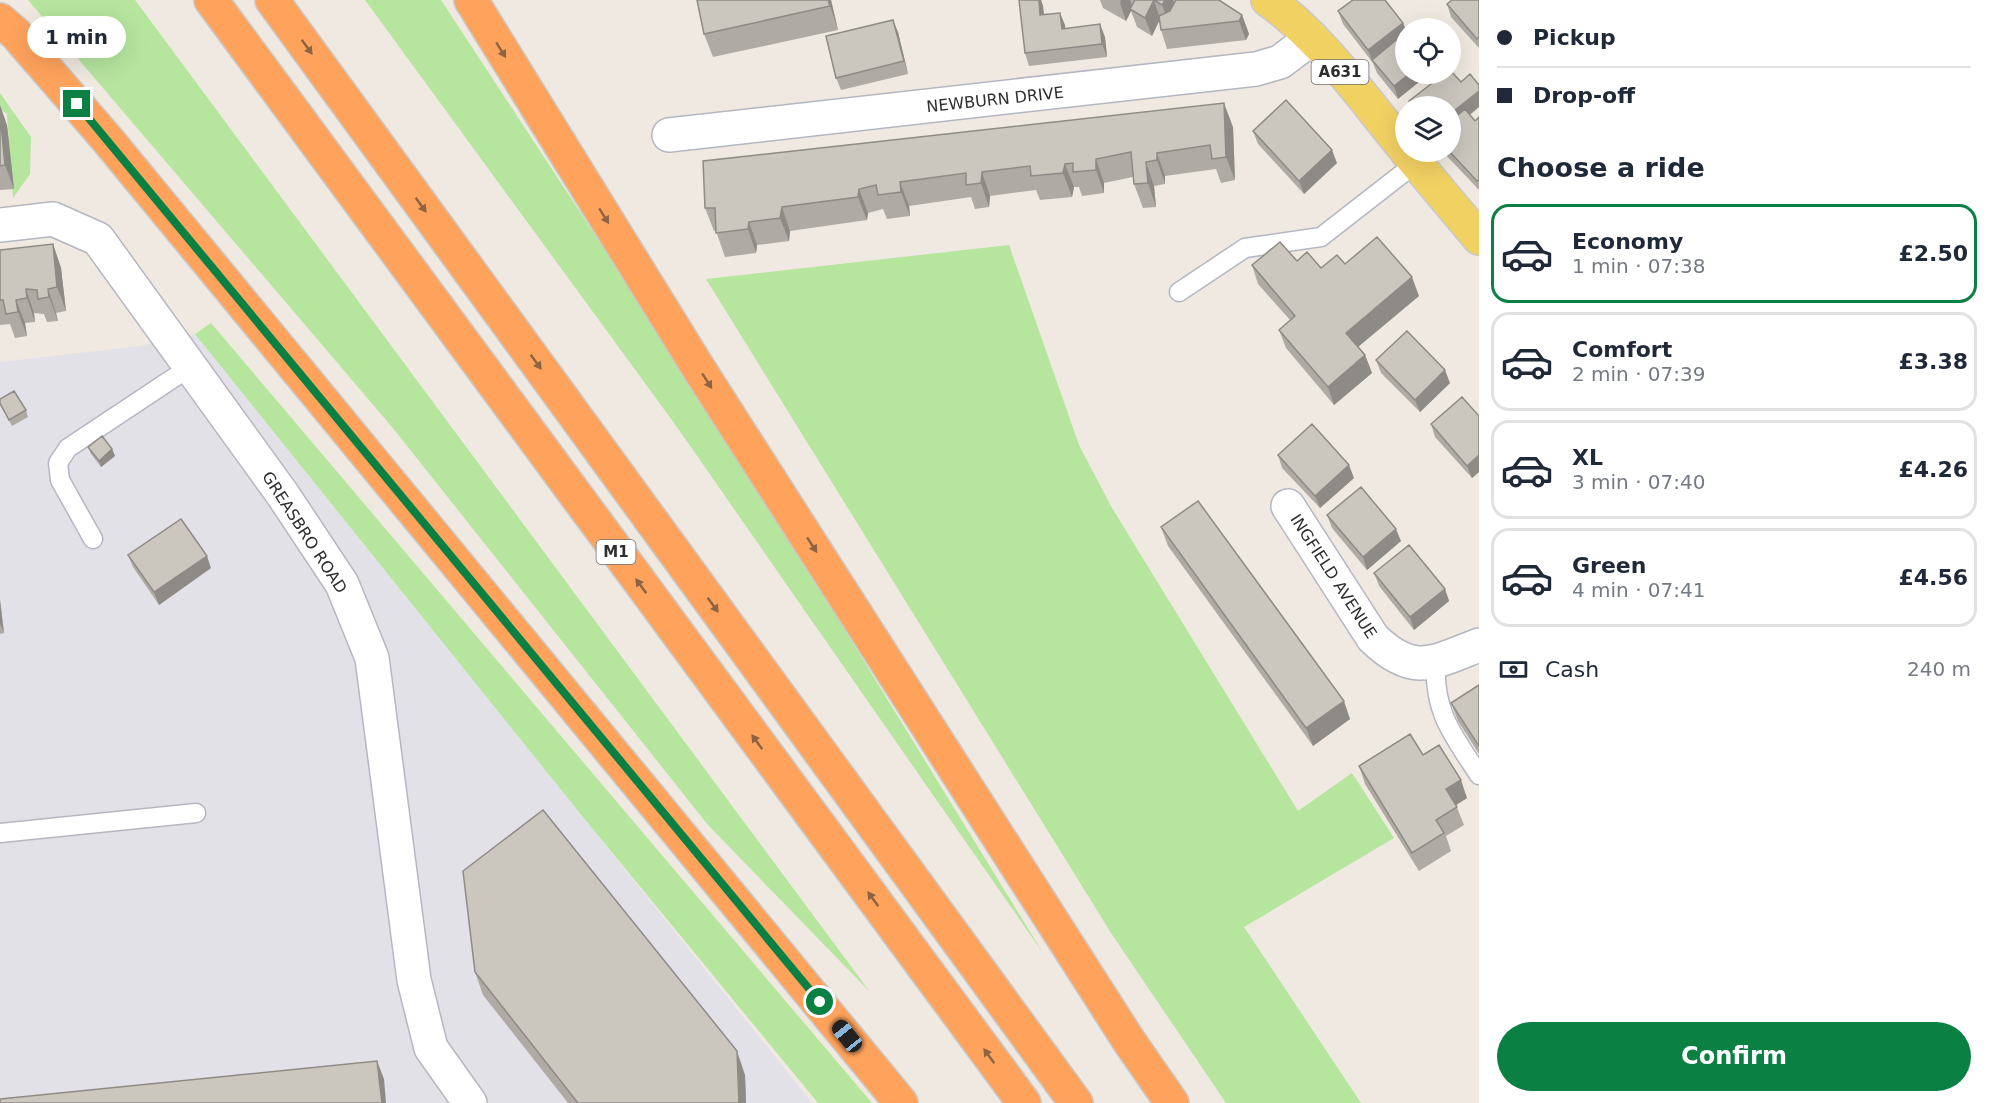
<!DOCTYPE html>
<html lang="en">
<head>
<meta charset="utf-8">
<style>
  :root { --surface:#fff; --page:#f2f2f3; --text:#1f2937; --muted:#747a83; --line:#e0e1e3; --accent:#0b8043 }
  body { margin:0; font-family:"DejaVu Sans",sans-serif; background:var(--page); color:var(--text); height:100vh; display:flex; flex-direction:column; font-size:22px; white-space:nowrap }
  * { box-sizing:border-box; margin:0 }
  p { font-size:20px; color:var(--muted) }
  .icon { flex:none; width:33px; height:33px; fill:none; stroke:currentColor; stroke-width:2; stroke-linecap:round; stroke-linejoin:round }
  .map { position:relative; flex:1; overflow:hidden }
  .drawer { display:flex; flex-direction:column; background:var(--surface); width:510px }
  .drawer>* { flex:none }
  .top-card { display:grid; align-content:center; height:132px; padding:0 18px; background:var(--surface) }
  .fabs { position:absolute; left:1395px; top:18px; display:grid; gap:12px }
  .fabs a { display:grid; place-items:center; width:66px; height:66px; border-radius:50%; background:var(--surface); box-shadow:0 6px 24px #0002; font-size:30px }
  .end { position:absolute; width:27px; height:27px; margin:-14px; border:8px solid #0b8043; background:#fff; box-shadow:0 0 0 3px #fff }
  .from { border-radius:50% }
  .bubble { position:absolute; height:42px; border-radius:21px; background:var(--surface); box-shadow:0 6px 24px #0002; font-size:20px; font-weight:600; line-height:42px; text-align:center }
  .car { position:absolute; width:18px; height:36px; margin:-18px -9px; border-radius:8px; box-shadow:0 0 4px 2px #0007; background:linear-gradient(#222 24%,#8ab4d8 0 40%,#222 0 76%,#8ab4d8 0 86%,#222 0) }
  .top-card b { display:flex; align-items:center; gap:21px; height:57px; font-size:22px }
  .top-card b+b { border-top:2px solid var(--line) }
  .top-card i { width:15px; height:15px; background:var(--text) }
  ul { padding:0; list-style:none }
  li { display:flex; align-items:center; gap:18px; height:99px; margin:0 12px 9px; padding:0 6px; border:3px solid var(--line); border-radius:18px }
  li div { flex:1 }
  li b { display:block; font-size:22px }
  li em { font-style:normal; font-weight:600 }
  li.active { border-color:var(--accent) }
  li>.icon { width:54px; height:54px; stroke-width:1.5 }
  h2 { padding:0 18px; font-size:27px; line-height:72px }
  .pay { display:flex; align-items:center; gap:15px; height:66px; padding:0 18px; font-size:22px }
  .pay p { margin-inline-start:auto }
  .action { display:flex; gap:12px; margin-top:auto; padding:12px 18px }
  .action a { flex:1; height:69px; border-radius:36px; background:var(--accent); color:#fff; font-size:24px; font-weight:600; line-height:69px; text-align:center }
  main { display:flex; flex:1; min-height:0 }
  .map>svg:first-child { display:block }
  .industrial { fill:#e3e1e8 }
  .green { fill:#b6e59e }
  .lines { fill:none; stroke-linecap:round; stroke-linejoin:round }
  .service-casing { stroke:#b4b7c1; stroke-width:21 }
  .minor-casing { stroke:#b4b7c1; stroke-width:36 }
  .primary-casing { stroke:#c9c9c9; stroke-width:36 }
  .motorway-casing { stroke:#c9c9c9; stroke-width:36 }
  .service { stroke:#fff; stroke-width:18 }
  .minor { stroke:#fff; stroke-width:33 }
  .primary { stroke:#f2d163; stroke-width:33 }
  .motorway { stroke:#ffa35c; stroke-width:33 }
  .wall { fill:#afaba4 }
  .shaded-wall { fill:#8e8b86 }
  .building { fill:#cbc7bf; stroke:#8e8b86; stroke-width:1.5 }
  .oneway { fill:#8c6343 }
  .route { stroke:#0b8043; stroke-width:8 }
  .labels { text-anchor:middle; stroke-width:4.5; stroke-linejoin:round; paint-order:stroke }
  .shield { fill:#fff; stroke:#6d6d6d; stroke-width:1.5 }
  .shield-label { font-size:15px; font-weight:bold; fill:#2e2e2e }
  .street-label { font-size:16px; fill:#2e2e2e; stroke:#fff }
</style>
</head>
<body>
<main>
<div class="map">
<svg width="1479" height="1103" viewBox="0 0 1479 1103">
  <rect width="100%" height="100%" fill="#efe9e1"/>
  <path class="industrial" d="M 195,334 L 587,822 L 812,1103 L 0,1103 L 0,362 L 140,346 Z"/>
  <path class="green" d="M 28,0 L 135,0 L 870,992 L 708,825 L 392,427 Z
    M 365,0 L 441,0 L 708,407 L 1043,953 L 677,427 Z
    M 0,93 L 31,137 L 30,174 L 13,198 L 7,114 L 0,109 Z
    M 1009,245 L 1079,445 L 1112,508 L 1298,811 L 1352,773 L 1394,838 L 1244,927 L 1361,1103 L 1226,1103 L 1111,933 L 706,279 Z
    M 211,323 L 872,1103 L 818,1103 L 587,822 L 195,334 Z"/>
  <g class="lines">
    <defs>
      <path id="service" d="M 1179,292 L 1245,248 L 1321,237 L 1416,163
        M 93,539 L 60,480 L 58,463 L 68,448 L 190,367
        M 1436,662 C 1433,712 1453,735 1479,775
        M 0,833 L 196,813"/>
      <path id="minor" d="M 669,135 L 1256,69 L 1280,62 L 1312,38
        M 0,225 L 53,219 L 98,239 L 283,495 L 342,584 L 372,658 L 414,980 L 431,1048 L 470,1103
        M 1288,506 L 1373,638 C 1413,677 1433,663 1479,645"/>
      <path id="primary" d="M 1268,0 C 1323,39 1363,99 1406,150
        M 1407,152 L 1479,238"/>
      <path id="motorway" d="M 211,0 L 1024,1103
        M 272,0 L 1076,1103
        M 471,0 L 699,369 L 1129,1041 L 1172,1103
        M 0,20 L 16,34 L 107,139 L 901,1103"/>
    </defs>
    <use href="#service" class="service-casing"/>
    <use href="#minor" class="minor-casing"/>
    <use href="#primary" class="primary-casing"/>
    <use href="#motorway" class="motorway-casing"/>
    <use href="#service" class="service"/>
    <use href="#minor" class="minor"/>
    <use href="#primary" class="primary"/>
    <use href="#motorway" class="motorway"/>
  </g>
  <path class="wall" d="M 697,0 L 831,0 L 838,30 L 713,57 L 704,34 Z
    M 1019,0 L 1041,0 L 1043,6 L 1044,15 L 1065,25 L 1065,28 L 1105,37 L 1107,57 L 1029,66 L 1025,53 Z
    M 1100,0 L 1219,0 L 1242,15 L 1249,34 L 1246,40 L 1167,49 L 1161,30 L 1159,21 L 1152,36 L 1137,27 L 1131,11 L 1126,21 L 1103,8 Z
    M 1479,0 L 1479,48 L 1451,17 L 1447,4 Z
    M 1338,11 L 1403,23 L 1406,30 L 1406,74 L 1398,99 L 1377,73 L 1373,63 L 1343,24 Z
    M 898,32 L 908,74 L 841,90 L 836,78 Z
    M 1461,82 L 1479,85 L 1479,107 L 1470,115 L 1475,121 L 1479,117 L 1479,190 L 1443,152 L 1450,152 L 1450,106 L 1411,106 L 1409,101 Z
    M 0,114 L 7,125 L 14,189 L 0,190 Z
    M 1233,127 L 1235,180 L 1221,183 L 1216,169 L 1165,176 L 1165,184 L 1154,186 L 1156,207 L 1143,208 L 1134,184 L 1133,177 L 1104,183 L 1104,193 L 1082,196 L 1079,187 L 1074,187 L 1072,197 L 1040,200 L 1036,190 L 990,196 L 989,207 L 975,209 L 971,197 L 909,206 L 910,216 L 887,219 L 883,209 L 868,213 L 867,220 L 790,231 L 789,241 L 757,245 L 756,253 L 725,257 L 716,231 L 714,231 L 705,208 Z
    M 1253,131 L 1337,163 L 1304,194 L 1258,144 Z
    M 53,244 L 61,268 L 66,311 L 56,313 L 58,321 L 47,322 L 44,314 L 34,313 L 35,322 L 25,323 L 27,336 L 15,338 L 10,324 L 0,325 L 0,250 Z
    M 1297,261 L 1321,268 L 1345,264 L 1419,296 L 1358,347 L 1365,355 L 1372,373 L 1334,405 L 1286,348 L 1279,330 L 1290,320 L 1258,284 L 1252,265 Z
    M 1376,360 L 1450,383 L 1420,412 L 1381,373 Z
    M 0,399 L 26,410 L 28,417 L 12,426 L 0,405 Z
    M 1479,416 L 1479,472 L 1472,478 L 1435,437 L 1431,424 Z
    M 88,447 L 112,449 L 115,456 L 101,467 L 91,454 Z
    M 1278,455 L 1354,478 L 1320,508 L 1282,468 Z
    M 1327,515 L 1401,541 L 1367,570 L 1332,528 Z
    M 1161,527 L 1350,719 L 1313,746 L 1168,546 Z
    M 128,555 L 211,568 L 159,605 L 133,567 Z
    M 1374,573 L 1445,589 L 1449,601 L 1414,630 L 1379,586 Z
    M 0,600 L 4,633 L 0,634 Z
    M 1479,685 L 1479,754 L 1458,721 L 1451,703 Z
    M 1423,755 L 1467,798 L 1456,805 L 1464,825 L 1446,836 L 1451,851 L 1419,871 L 1365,784 L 1359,766 Z
    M 475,972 L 745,1075 L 746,1103 L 568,1103 L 483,995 Z"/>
  <path class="shaded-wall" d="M 828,0 L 831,0 L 838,30 Z
    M 1039,0 L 1041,0 L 1043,6 L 1045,28 L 1040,15 Z
    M 1121,0 L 1130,0 L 1132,6 L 1130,9 L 1131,11 L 1126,21 L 1120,3 Z
    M 1154,0 L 1160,19 L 1152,36 L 1145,18 Z
    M 1165,0 L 1173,0 L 1177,11 L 1169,23 L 1162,5 Z
    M 1060,13 L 1065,25 L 1067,41 L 1062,29 Z
    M 1242,15 L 1249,34 L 1246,40 L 1239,21 Z
    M 893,20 L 898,32 L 908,74 L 904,61 Z
    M 1403,23 L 1406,30 L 1406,38 L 1372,60 L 1373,63 L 1368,50 Z
    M 1100,24 L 1105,37 L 1107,57 L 1102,44 Z
    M 1409,74 L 1429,74 L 1398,99 L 1394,86 Z
    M 1479,91 L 1479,107 L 1450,130 L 1450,114 Z
    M 1224,103 L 1233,127 L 1235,180 L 1226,157 Z
    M 0,105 L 7,125 L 14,189 L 5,165 L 0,114 Z
    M 1332,150 L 1337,163 L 1304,194 L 1299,181 Z
    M 1157,153 L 1165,176 L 1165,184 L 1157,160 Z
    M 1096,159 L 1104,183 L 1104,193 L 1096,170 Z
    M 1146,162 L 1154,186 L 1156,207 L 1148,183 Z
    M 1065,164 L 1074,187 L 1072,197 L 1063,173 Z
    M 982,172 L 990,196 L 989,207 L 981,183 Z
    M 900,182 L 909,206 L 910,216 L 901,192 Z
    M 859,189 L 868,213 L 867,220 L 858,197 Z
    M 782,207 L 790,231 L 789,241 L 780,218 Z
    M 749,222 L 757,245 L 756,253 L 748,229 Z
    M 53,244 L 61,268 L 66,311 L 57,287 Z
    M 1412,277 L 1419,296 L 1353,351 L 1346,333 Z
    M 26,289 L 34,313 L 35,322 L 27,298 Z
    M 48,289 L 56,313 L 58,321 L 49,297 Z
    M 16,300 L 25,323 L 27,336 L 18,312 Z
    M 1365,355 L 1372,373 L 1334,405 L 1328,387 Z
    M 1445,370 L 1450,383 L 1420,412 L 1415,400 Z
    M 112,449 L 115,456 L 101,467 L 99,461 Z
    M 1479,455 L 1479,472 L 1472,478 L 1467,466 Z
    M 1349,465 L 1354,478 L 1320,508 L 1315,496 Z
    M 1396,529 L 1401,541 L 1367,570 L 1363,557 Z
    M 207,556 L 211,568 L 159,605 L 154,592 Z
    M 1445,589 L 1449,601 L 1414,630 L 1410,617 Z
    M 0,600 L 4,633 L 0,623 Z
    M 1344,701 L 1350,719 L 1313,746 L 1306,728 Z
    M 1461,780 L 1467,798 L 1453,807 L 1446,789 Z
    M 737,1051 L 745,1075 L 746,1103 L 739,1103 Z
    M 377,1061 L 384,1079 L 386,1103 L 382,1103 Z"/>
  <path class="building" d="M 697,0 L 828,0 L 830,6 L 704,34 Z
    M 1019,0 L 1039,0 L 1040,15 L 1060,13 L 1062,29 L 1100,24 L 1102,44 L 1025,53 Z
    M 1135,0 L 1165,0 L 1162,5 L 1154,0 L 1145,18 L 1130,9 Z
    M 1176,0 L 1219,0 L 1242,15 L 1239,21 L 1161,30 L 1159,16 L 1170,11 Z
    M 1353,0 L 1385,0 L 1403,23 L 1368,50 L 1338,11 Z
    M 1452,0 L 1479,0 L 1479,37 L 1477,39 L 1447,4 Z
    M 893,20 L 904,61 L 836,78 L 826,36 Z
    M 1420,20 L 1427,28 L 1410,28 Z
    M 1406,32 L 1406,74 L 1409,74 L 1394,86 L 1372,60 Z
    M 1450,70 L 1461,82 L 1470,74 L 1479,85 L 1479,91 L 1450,114 L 1450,106 L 1414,106 L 1409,101 L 1444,74 L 1450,74 Z
    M 1286,100 L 1332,150 L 1299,181 L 1253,131 Z
    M 1224,103 L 1226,157 L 1212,159 L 1210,145 L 1157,153 L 1157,160 L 1146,162 L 1148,183 L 1134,184 L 1131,152 L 1096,159 L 1096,170 L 1073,172 L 1073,163 L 1065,164 L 1063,173 L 1031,176 L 1030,166 L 982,172 L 981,183 L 966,185 L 966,173 L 900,182 L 901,192 L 878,195 L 876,185 L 859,189 L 858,197 L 782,207 L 780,218 L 749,222 L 748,229 L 716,233 L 715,208 L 705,208 L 703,161 Z
    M 1465,109 L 1475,121 L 1479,117 L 1479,180 L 1477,181 L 1450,152 L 1450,122 Z
    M 0,114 L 5,165 L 0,166 Z
    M 1377,237 L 1412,277 L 1346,333 L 1365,355 L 1328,387 L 1279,330 L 1295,316 L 1252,265 L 1280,242 L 1297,261 L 1307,252 L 1321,268 L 1337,255 L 1345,264 Z
    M 53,244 L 57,287 L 48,289 L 49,297 L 38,299 L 37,290 L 26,289 L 27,298 L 16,300 L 18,312 L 6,314 L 3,300 L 0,300 L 0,250 Z
    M 1407,331 L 1445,370 L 1415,400 L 1376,360 Z
    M 14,391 L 26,410 L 9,420 L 0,403 L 0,399 Z
    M 1462,397 L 1479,416 L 1479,455 L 1467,466 L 1431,424 Z
    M 1312,424 L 1349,465 L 1315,496 L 1278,455 Z
    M 102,436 L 112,449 L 99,461 L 88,447 Z
    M 1361,487 L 1396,529 L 1363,557 L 1327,515 Z
    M 1198,501 L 1344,701 L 1306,728 L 1161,527 Z
    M 181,519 L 207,556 L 154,592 L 128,555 Z
    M 1409,545 L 1445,589 L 1410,617 L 1374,573 Z
    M 1479,685 L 1479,746 L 1451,703 Z
    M 1410,734 L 1423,755 L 1439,745 L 1461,780 L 1446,789 L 1457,807 L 1436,820 L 1444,833 L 1412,853 L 1359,766 Z
    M 543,810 L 737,1051 L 739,1103 L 578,1103 L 475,972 L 463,871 Z
    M 377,1061 L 382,1103 L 0,1103 L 0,1099 Z"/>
  <defs><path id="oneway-solid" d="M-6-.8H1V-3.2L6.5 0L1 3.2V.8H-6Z" transform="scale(1.5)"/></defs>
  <g class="oneway">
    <use href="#oneway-solid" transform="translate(307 47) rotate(54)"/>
    <use href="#oneway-solid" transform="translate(501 50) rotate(58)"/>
    <use href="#oneway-solid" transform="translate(421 205) rotate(54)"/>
    <use href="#oneway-solid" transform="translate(604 216) rotate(58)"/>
    <use href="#oneway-solid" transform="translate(536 362) rotate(54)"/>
    <use href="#oneway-solid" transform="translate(707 381) rotate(57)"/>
    <use href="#oneway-solid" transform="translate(812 545) rotate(57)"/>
    <use href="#oneway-solid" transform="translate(641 586) rotate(-126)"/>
    <use href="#oneway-solid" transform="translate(713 605) rotate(54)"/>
    <use href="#oneway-solid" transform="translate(757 742) rotate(-126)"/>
    <use href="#oneway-solid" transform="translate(873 899) rotate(-126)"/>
    <use href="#oneway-solid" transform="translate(989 1056) rotate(-126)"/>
  </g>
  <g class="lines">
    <path class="route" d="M 77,104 L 820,1002"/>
  </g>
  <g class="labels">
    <g class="shield">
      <rect x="1311.5" y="60" width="57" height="24" rx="4.5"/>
      <rect x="596.5" y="540" width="39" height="24" rx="4.5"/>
    </g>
    <g class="shield-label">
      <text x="1340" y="77">A631</text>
      <text x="616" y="557">M1</text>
    </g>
    <g class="street-label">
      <text transform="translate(995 99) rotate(-6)" y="6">NEWBURN DRIVE</text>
      <text transform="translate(305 532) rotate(57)" y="6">GREASBRO ROAD</text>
      <text transform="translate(1334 576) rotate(57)" y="6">INGFIELD AVENUE</text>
    </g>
  </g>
</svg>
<div class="fabs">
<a><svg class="icon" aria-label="locate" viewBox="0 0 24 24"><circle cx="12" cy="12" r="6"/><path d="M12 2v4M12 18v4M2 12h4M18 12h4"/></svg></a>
<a><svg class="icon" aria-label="layers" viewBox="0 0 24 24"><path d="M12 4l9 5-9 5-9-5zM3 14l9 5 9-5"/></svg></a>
</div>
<i class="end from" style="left:820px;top:1002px"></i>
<i class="end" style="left:77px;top:104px"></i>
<div class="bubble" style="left:27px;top:16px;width:99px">1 min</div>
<i class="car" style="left:847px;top:1036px;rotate:321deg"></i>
</div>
<section class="drawer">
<div class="top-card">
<b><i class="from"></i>Pickup</b>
<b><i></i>Drop-off</b>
</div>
<h2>Choose a ride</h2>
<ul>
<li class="active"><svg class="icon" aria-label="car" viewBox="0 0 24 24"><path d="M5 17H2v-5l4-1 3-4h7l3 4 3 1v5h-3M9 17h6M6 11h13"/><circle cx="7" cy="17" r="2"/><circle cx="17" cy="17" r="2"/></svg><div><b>Economy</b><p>1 min · 07:38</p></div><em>£2.50</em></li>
<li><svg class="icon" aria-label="car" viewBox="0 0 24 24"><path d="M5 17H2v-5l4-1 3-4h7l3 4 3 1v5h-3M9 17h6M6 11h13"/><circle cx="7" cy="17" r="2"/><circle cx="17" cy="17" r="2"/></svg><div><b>Comfort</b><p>2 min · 07:39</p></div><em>£3.38</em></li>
<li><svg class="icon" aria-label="car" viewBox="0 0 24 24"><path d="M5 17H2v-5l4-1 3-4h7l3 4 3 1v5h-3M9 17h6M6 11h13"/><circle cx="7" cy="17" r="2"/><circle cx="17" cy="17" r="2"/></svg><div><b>XL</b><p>3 min · 07:40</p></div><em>£4.26</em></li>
<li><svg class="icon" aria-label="car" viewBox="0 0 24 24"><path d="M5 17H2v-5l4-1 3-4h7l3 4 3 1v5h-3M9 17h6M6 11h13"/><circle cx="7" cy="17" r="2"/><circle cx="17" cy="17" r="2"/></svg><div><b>Green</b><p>4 min · 07:41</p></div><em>£4.56</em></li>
</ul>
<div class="pay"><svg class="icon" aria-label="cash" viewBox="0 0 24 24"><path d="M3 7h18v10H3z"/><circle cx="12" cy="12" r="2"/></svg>Cash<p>240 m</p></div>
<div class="action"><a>Confirm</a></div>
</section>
</main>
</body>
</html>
